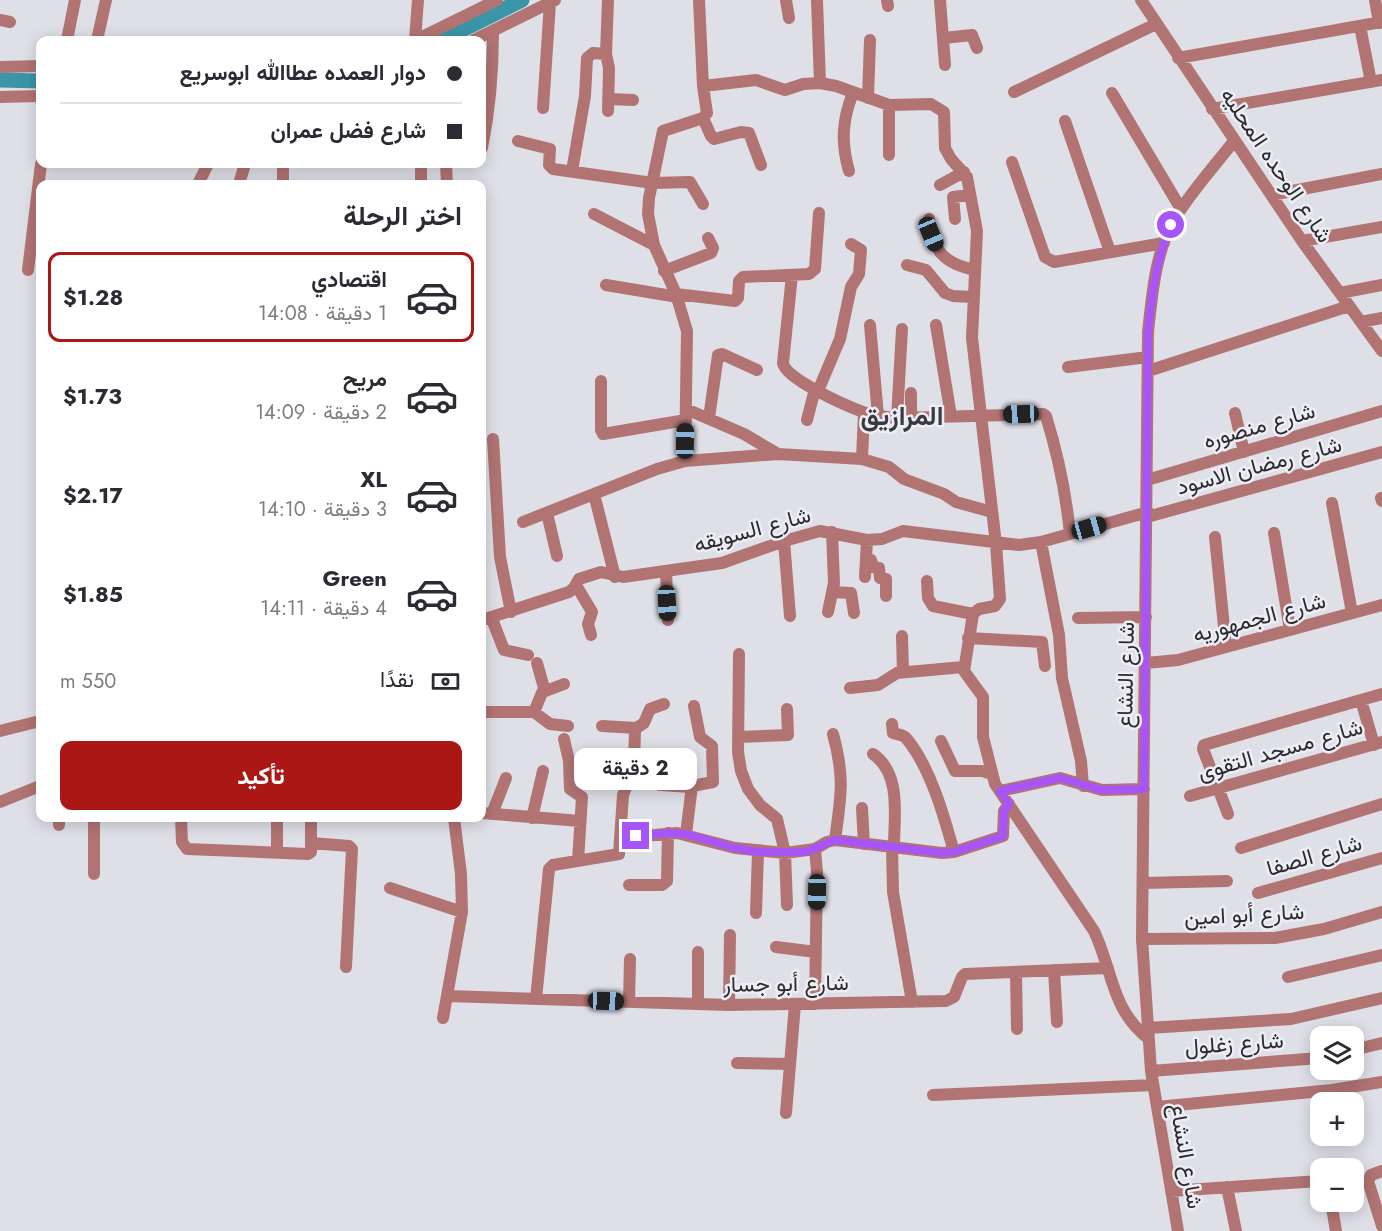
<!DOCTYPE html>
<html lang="ar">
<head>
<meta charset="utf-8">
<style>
  :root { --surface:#fff; --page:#f2f2f3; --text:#2b2b33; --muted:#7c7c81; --line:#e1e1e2; --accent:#aa1714 }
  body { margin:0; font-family:Jost,Vazirmatn,sans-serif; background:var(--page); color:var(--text); direction:rtl; height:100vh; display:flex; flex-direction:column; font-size:22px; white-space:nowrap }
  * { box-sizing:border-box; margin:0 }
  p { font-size:20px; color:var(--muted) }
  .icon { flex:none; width:33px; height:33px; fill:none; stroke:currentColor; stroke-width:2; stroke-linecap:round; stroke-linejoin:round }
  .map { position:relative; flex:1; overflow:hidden; direction:ltr }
  .side { position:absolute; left:36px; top:180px; width:450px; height:642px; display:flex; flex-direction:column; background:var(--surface); border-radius:12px; box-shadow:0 3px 15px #0003; direction:rtl }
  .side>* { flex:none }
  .banner { position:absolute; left:36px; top:36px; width:450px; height:132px; border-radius:12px; box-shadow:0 3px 15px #0003; direction:rtl; display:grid; align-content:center; height:132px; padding:0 24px; background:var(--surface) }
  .controls { position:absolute; left:1310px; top:1026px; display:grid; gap:12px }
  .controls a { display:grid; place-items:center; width:54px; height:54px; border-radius:12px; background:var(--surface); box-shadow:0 3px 15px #0003; font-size:30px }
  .end { position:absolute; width:27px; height:27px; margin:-14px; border:8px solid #a855f7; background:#fff; box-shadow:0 0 0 3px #fff }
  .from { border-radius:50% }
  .bubble { position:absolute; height:42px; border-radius:12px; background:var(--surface); box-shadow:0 3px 15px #0003; font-size:20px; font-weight:700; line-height:42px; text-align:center; direction:rtl }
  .car { position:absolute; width:18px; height:36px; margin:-18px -9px; border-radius:8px; box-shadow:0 0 4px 2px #0007; background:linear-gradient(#222 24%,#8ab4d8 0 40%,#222 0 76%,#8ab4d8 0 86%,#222 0) }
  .banner b { display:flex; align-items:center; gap:21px; height:57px; font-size:22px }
  .banner b+b { border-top:2px solid var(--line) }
  .banner i { width:15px; height:15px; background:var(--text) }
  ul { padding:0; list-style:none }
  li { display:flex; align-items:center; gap:18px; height:90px; margin:0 12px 9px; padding:0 12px; border:3px solid transparent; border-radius:12px }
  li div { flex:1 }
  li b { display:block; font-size:22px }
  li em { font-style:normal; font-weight:700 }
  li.on { border-color:var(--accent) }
  li>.icon { width:54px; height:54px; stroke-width:1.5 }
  h2 { padding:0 24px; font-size:27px; line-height:72px }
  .pay { display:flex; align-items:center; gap:15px; height:66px; padding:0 24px; font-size:22px }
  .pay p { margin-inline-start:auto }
  .cta { display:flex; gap:12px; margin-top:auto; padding:12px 24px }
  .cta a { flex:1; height:69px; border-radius:12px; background:var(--accent); color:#fff; font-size:24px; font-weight:700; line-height:69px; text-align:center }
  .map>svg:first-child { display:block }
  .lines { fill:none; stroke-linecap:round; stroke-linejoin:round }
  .canal { stroke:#3a95a8; stroke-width:15 }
  .minor { stroke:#b17473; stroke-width:12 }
  .route { stroke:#a855f7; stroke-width:8 }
  .labels { text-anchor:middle; stroke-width:5; stroke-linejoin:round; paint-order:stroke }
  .street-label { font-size:22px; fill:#2a2a2d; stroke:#ecedf5 }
  .quarter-label { font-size:26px; font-weight:bold; fill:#393a40; stroke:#ecedf5 }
</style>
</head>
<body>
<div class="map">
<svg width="1382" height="1231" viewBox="0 0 1382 1231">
  <rect width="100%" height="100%" fill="#dfdfe8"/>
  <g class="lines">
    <path class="canal" d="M 442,40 L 522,0
      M 0,80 L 40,81"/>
    <path class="minor" d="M 608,0 L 606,54 L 609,68 L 608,111
      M 786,0 L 789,18
      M 817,0 L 820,83
      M 887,0 L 888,6
      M 940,0 L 945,65
      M 1141,0 L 1302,241 L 1382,351
      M 1375,0 L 1379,23
      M 0,20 L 10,22
      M 1360,26 L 1371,82
      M 944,38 L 972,35 L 977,48
      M 67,40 L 75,0
      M 97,40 L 106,0
      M 415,40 L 418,0
      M 416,40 L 497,0
      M 474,40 L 555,0
      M 1178,58 L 1382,22
      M 0,67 L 40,66
      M 703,86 L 756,80 L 785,90 L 803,84 L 820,83 L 836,86 L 889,105 L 931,104 L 944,112 L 945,148 L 951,159 L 967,177 L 977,231 L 972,338 L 996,544 L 1000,599 L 995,606 L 979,609 L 973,614 L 964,671 L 983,697 L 983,737 L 995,784 L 1094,931 C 1113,971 1111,1010 1149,1039
      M 1014,92 L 1156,24
      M 1112,93 L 1181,209
      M 0,97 L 40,96
      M 868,98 L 870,40
      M 609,99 L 633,100
      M 889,105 L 889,155
      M 543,108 L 550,3
      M 1212,109 L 1382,80
      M 703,118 L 711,136 L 714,139 L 741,132 L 749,133 L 761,165
      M 1065,121 L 1110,252
      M 518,141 L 550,149 L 549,165 L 553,169 L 653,183 L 690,182 L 703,204
      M 482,148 C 490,109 493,72 493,32
      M 1012,162 L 1045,257 L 1054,262 L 1164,243
      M 421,164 L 421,184
      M 446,164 L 447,184
      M 572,171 L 585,96 L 587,58 L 593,53 L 606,54
      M 849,171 C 841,143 842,120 853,93
      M 198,184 L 208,164
      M 239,184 L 245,164
      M 283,184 L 283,164
      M 940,185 L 964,172
      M 1271,195 L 1382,174
      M 594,214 L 654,245
      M 929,219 C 932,250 944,264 975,270
      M 955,219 L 953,197 L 970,195
      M 1302,241 L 1382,227
      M 907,265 L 926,270 L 945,293 L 953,296 L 972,297
      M 28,270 L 41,164
      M 664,271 L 711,253 L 713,248 L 708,238
      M 792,275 L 783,363 C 785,379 847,406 863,412 C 874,416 885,417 897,418 L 1043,414 L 1046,416 C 1058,455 1066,493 1070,534
      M 606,285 L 678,297
      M 1340,293 L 1382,285
      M 676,294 L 735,301 L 738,298 L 739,281 L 743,277 L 809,274 L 815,269 L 819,213
      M 1361,322 L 1382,318
      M 870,325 L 878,416
      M 936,325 L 951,416
      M 1068,367 L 1148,357
      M 1148,371 L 1349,306
      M 601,381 L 601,430 L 603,434 L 686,420
      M 818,391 L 840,339 L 851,287 L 859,274 L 861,250 L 851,244
      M 911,393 L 911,418
      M 686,409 L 744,434 L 778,454
      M 1235,413 L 1244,452
      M 709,418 L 718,355 L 722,354 L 757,370
      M 897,418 L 902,329
      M 807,420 L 815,389
      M 493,439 L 500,557 L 511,612
      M 862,459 L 864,413
      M 685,461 L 687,331 L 676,294 L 654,245 L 648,214 L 649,198 L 663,131 L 703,118 L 707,113 L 703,86 L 699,0
      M 1147,480 L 1382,411
      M 594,494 L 615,577
      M 1381,498 L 1382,501
      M 1332,503 L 1352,613
      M 547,513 L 557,556
      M 1147,517 L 1382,452
      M 523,522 L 657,469 L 685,461 L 778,454 L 862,459 L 889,467 L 904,479 L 944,494 L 956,502 L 992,512
      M 1274,533 L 1290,630
      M 1215,537 L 1226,647
      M 784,541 L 790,616
      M 1041,542 L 1059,635 L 1062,678 L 1081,761 L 1083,786
      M 866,560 L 871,560 L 873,567 L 879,568 L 880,578 L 886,579 L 886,596
      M 666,571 L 668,620
      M 865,577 L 867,540
      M 927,581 L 928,598 L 933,606 L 973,614
      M 576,585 L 592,612 L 588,624 L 591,635
      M 833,592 L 851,593 L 854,613
      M 828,612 L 834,583 L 832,532
      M 1078,618 L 1146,617
      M 492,619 L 504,650 L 528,655
      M 482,620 L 569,592 L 574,588 L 579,579 L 601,572 L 623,577 L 722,563 L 784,541 L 820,531 L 867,540 L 882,539 L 903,531 L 1019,545 L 1041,542 L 1148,512
      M 902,636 L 903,672
      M 968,638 L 1042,642 L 1045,666
      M 739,654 L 738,752 L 741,771 L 748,789 L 760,805 L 777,819 L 785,853 L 787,905
      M 1146,663 L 1178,660 L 1382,605
      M 850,688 L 878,685 L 897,673 L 963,667
      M 543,692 L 564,684
      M 1361,700 L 1374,745
      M 482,712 L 534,712 L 550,724 L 568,726
      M 534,712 L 544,688 L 537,663
      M 892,724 L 893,733 C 898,735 902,734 906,738 C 930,766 944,816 954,852
      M 602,726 L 636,728
      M 0,731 L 40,721
      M 833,734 C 845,778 841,796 835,840
      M 738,737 L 788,735 L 787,709
      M 564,739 L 569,761 L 570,789 L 582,797 L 578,861
      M 941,741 L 955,771 L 982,771 L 992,774
      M 873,754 C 902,774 894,817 894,847
      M 660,785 L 691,787
      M 1000,791 L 1060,778 L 1102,790 L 1144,789
      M 1190,796 L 1382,742
      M 0,802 L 40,786
      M 862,808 L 864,844
      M 482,813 L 580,821
      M 492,814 L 506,778
      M 1228,814 L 1203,749 L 1204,745 L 1382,694
      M 59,818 L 59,825
      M 181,818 L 182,842 L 187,849 L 308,854 L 311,852 L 311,818
      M 532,818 L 543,771
      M 686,834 L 692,786 L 713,782 L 712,746 L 700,737 L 694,706
      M 620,838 L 677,833 L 735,848 L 785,853 L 815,849 L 827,842 L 835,840 L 942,853 L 954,852 L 1003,836 L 1004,811 L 1009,804
      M 311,843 L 349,846 L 352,849 L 346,967
      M 892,847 L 893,892 L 912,1002
      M 1241,848 L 1382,804
      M 815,849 L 817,872 L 815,1004
      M 277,853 L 277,818
      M 94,874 L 94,818
      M 1143,883 L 1227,881
      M 629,885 L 662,885 L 667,881 L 668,833
      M 390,888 L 462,912
      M 1258,893 L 1382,858
      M 756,913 L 758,852
      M 1142,939 L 1275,938 L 1324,929 L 1382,912
      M 776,947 L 816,952
      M 1054,970 L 1057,1022
      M 1016,972 L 1017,1029
      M 1288,977 L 1382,955
      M 447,996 L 729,1005 L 946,1001 L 954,997 L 962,977 L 965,974 L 1108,968
      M 536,999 L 549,869 L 553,865 L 619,854 L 623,795 L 634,768 L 635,729 L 644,723 L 650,709 L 664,704
      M 629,1002 L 630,959
      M 698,1004 L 698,952
      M 729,1005 L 730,935
      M 443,1018 L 462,912 L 461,874 L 454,818
      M 1148,1028 L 1291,1019 L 1382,998
      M 1353,1050 L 1382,1043
      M 737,1063 L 790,1064
      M 1151,1071 L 1320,1058
      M 933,1095 L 1153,1085
      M 1157,1107 L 1332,1090 L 1382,1082
      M 786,1113 L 795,1004
      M 1382,1171 L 1371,1175 L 1368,1181 L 1382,1226
      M 1227,1187 L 1236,1231
      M 1171,1191 L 1320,1181
      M 1331,1202 L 1336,1231
      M 1178,1231 L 1151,1071 L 1142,939 L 1148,332 C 1152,296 1155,256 1172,223 C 1189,194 1213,168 1234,141"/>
  </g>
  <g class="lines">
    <path class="route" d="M 636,836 L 668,833 L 686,834 L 735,848 L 758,852 L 806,852 L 835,840 L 942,853 L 954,852 L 1003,836 L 1004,811 L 1009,804 L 1000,791 L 1060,778 L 1102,790 L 1144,789 L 1148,332 C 1152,295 1156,259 1171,225"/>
  </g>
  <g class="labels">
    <g class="street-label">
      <text transform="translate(1277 165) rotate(56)" y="8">شارع الوحده المحليه</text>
      <text transform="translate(1259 425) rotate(-16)" y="8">شارع منصوره</text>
      <text transform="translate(1259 465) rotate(-15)" y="8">شارع رمضان الاسود</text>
      <text transform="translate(752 529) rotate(-15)" y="8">شارع السويقه</text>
      <text transform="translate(1259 617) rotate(-15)" y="8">شارع الجمهوريه</text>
      <text transform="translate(1125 675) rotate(-89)" y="8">شارع النشاع</text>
      <text transform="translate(1280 749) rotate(-16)" y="8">شارع مسجد التقوى</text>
      <text transform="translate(1314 855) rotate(-16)" y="8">شارع الصفا</text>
      <text transform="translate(1244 914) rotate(-3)" y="8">شارع أبو امين</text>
      <text transform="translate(786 983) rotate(-1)" y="8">شارع أبو جسار</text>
      <text transform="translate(1234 1043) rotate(-4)" y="8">شارع زغلول</text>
      <text transform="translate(1187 1156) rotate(80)" y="8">شارع النشاع</text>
    </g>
    <g class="quarter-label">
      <text x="902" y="425">المرازيق</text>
    </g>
  </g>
</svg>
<div class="controls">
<a><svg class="icon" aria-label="layers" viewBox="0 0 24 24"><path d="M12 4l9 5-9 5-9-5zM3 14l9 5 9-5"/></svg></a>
<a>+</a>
<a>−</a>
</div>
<i class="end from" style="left:1171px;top:225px"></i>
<i class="end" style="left:636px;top:836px"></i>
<div class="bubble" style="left:574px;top:748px;width:123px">2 دقيقة</div>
<i class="car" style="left:931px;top:234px;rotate:157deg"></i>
<i class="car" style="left:1021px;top:414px;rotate:268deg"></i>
<i class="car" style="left:685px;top:441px;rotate:1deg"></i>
<i class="car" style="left:1089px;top:528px;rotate:74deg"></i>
<i class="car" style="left:667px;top:603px;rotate:177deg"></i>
<i class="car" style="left:817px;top:892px;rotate:181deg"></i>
<i class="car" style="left:606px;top:1001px;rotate:92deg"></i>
<div class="banner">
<b><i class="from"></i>دوار العمده عطاالله ابوسريع</b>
<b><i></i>شارع فضل عمران</b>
</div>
<section class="side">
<h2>اختر الرحلة</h2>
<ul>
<li class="on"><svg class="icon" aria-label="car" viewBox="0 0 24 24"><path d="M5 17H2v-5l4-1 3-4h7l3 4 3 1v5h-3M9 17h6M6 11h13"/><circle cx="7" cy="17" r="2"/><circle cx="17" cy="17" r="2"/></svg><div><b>اقتصادي</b><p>1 دقيقة · 14:08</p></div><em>$1.28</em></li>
<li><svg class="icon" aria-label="car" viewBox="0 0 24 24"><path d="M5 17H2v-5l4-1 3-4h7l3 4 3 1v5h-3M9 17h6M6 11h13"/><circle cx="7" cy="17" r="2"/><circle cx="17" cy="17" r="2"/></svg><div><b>مريح</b><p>2 دقيقة · 14:09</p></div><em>$1.73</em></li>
<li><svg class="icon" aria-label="car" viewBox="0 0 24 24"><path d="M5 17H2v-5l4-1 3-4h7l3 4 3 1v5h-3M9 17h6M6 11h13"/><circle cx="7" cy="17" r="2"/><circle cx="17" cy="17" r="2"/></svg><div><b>XL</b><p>3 دقيقة · 14:10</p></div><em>$2.17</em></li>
<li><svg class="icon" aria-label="car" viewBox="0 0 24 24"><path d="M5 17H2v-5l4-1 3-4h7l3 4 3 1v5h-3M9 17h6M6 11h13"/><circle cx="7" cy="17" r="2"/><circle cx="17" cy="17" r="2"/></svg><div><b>Green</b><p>4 دقيقة · 14:11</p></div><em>$1.85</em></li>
</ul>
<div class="pay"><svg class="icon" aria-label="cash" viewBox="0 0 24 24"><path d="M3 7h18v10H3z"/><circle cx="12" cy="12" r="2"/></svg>نقدًا<p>550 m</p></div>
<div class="cta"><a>تأكيد</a></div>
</section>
</div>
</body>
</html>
